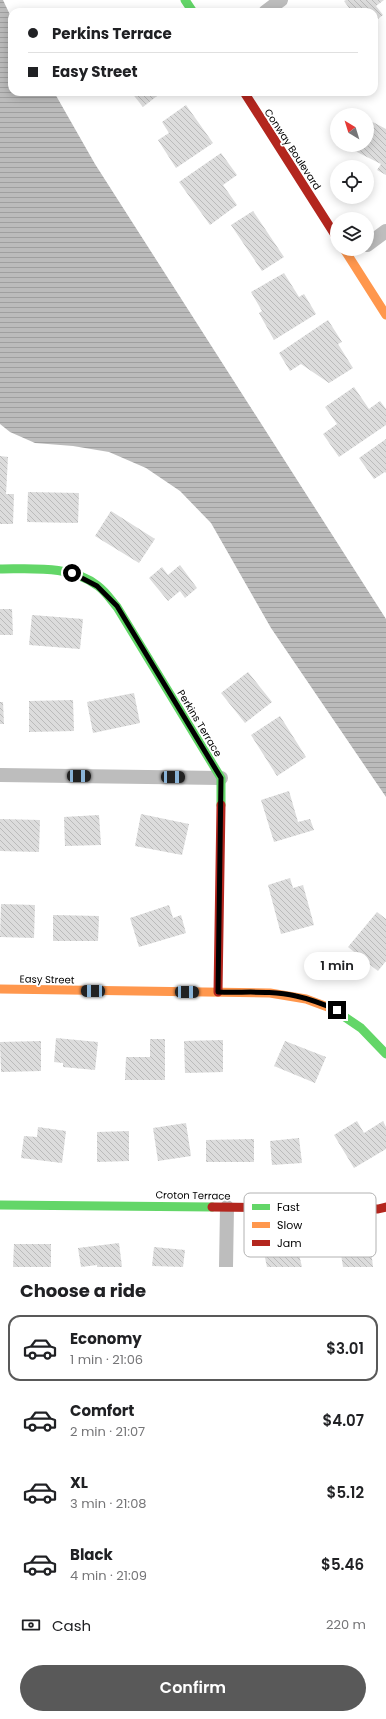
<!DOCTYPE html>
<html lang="en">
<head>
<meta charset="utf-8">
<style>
  :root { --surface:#fff; --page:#f6f6f6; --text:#202124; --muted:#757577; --line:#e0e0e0; --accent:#595959 }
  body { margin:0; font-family:Poppins,sans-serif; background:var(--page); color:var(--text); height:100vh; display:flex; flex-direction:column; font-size:15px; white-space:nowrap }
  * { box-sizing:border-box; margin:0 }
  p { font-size:13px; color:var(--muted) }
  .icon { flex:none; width:22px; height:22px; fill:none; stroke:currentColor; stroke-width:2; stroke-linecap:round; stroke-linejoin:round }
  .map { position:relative; height:1267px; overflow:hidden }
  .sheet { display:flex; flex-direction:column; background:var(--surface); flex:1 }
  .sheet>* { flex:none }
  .top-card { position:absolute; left:8px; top:8px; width:370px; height:88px; border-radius:12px; box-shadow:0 2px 10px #0003; display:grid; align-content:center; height:88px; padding:0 20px; background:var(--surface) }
  .needle { width:26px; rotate:322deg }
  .buttons { position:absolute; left:330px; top:108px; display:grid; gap:8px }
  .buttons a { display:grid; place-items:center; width:44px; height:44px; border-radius:50%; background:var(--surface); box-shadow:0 2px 10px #0003; font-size:20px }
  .end { position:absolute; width:18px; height:18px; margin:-9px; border:5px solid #000; background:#fff; box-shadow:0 0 0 2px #fff }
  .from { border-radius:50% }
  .bubble { position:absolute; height:28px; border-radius:14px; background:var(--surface); box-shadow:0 2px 10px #0003; font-size:13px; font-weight:600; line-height:28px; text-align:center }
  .car { position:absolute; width:12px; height:24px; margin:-12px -6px; border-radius:5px; box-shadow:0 0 3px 1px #0007; background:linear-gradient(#222 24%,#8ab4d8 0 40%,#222 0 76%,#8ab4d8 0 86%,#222 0) }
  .top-card b { display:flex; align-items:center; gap:14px; height:38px; font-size:15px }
  .top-card b+b { border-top:1px solid var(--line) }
  .top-card i { width:10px; height:10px; background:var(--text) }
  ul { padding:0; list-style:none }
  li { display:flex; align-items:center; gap:12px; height:66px; margin:0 8px 6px; padding:0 12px; border:2px solid transparent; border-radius:12px }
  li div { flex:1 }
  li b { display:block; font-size:15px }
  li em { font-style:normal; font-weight:600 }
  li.current { border-color:var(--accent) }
  li>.icon { width:36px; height:36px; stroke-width:1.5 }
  h2 { padding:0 20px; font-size:18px; line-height:48px }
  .pay { display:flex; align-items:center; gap:10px; height:44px; padding:0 20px; font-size:15px }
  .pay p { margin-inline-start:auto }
  .action { display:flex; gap:8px; margin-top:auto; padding:8px 20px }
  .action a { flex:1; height:46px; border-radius:24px; background:var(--accent); color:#fff; font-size:16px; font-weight:600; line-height:46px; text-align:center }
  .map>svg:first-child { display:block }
  .water { fill:url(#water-rules) }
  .building { fill:url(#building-back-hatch) }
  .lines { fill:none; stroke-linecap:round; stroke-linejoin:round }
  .street { stroke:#bdbdbd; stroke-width:14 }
  .fast { stroke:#63d668; stroke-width:9 }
  .slow { stroke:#ff974d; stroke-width:9 }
  .jam { stroke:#b3261e; stroke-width:9 }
  .route { stroke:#000; stroke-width:5 }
  .labels { text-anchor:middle; stroke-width:3.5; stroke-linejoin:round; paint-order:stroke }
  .street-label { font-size:10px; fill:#000; stroke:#fff }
  .key { fill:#fff; stroke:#b2b2b2; stroke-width:1 }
  .key-label { font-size:11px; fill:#000 }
</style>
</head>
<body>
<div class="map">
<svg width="386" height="1267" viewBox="0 0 386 1267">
  <defs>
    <pattern id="water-rules" width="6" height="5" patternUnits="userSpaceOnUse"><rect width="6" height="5" fill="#bbb"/><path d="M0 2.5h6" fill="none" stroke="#9f9f9f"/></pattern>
    <pattern id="building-back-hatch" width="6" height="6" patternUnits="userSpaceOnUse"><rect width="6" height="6" fill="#dcdcdc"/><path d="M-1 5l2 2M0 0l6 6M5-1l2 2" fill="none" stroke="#bbb"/></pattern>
  </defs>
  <rect width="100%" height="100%" fill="#fff"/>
  <path class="water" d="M 0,0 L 3,0 L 12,19 L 12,92 L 54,92 L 95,164 L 386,619 L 386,797 L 271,628 L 211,523 L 180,491 L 146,468 L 109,452 L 73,446 L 35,443 L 10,432 L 0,424 Z"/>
  <path class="building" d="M 346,0 L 384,0 L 376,6 L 383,15 L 374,22 L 374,12 L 352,12 L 344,1 Z
    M 131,92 L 162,92 L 143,107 Z
    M 186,105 L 213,143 L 176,168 L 158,140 L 169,133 L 162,122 Z
    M 367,119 L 386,129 L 386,175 L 377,170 L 381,164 L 351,149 L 353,145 L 367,145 Z
    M 221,153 L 237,175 L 223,185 L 237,205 L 210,225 L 179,182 Z
    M 253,211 L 284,257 L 262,271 L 231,225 Z
    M 284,273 L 299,297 L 304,294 L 316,314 L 274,340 L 259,313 L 262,311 L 251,292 Z
    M 328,320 L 342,342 L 338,344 L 353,368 L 329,383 L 301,364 L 290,371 L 279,353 Z
    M 354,387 L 369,409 L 380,401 L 386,409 L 386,425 L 339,457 L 323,434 L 337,424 L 325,407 Z
    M 386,439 L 386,473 L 385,472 L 374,479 L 359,458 Z
    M 0,456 L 8,457 L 6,494 L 14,494 L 13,524 L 0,524 Z
    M 28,492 L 79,493 L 78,523 L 27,522 Z
    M 111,511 L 155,539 L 139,563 L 95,536 Z
    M 180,565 L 197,588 L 185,598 L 180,591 L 168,601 L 149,578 L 162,567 L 168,575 Z
    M 0,609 L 12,609 L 13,635 L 0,635 Z
    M 32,615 L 83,619 L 80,649 L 29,645 Z
    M 248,672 L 272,702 L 245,723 L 221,693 Z
    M 134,693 L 140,723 L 93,733 L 87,702 Z
    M 73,700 L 74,731 L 29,732 L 29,701 Z
    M 0,702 L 3,702 L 4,724 L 0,724 Z
    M 280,716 L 306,757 L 277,776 L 251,735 Z
    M 289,791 L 298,822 L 310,819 L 314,830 L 274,842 L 261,800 Z
    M 141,814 L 189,824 L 182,855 L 135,846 Z
    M 99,815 L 101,845 L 65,846 L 64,817 Z
    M 0,819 L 40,820 L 39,852 L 0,851 Z
    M 290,878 L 293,888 L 303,885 L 314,925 L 281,934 L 268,885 Z
    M 1,904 L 35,905 L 34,938 L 0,937 Z
    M 169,905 L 173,918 L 181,915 L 186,933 L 139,947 L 130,918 Z
    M 377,912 L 386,919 L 386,961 L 378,971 L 348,947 Z
    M 53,915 L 99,916 L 98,941 L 53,941 Z
    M 56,1038 L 98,1042 L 95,1070 L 63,1067 L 63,1063 L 54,1062 Z
    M 150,1039 L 165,1039 L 165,1080 L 125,1080 L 126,1057 L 150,1057 Z
    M 223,1040 L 223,1072 L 185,1073 L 184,1041 Z
    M 41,1041 L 41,1071 L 1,1072 L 0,1042 Z
    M 285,1041 L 326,1057 L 315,1083 L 274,1066 Z
    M 357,1121 L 364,1133 L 383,1121 L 386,1127 L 386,1149 L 354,1168 L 334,1135 Z
    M 186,1123 L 191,1156 L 158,1161 L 153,1128 Z
    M 38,1127 L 66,1131 L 62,1163 L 21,1158 L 24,1136 L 37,1137 Z
    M 129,1131 L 129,1161 L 97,1162 L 97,1132 Z
    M 299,1138 L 302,1163 L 272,1165 L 270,1141 Z
    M 254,1139 L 254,1162 L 206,1162 L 206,1140 Z
    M 119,1243 L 122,1267 L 97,1267 L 97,1265 L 81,1267 L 78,1248 Z
    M 14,1244 L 51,1244 L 51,1267 L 13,1267 Z
    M 297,1246 L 302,1267 L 267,1267 L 264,1253 Z
    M 154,1247 L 185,1250 L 183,1267 L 152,1266 Z
    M 371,1250 L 373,1267 L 343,1267 L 341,1254 Z"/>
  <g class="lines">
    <path class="street" d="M 265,12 L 281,0
      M 367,245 L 386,231
      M 0,775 L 221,778
      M 226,1267 L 227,1207"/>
    <path class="fast" d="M 185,0 L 193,12
      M 0,569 C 32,569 72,565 98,586 C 106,592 111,600 117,607 L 221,778 L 221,805
      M 333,1009 L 361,1028 L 386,1054
      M 0,1205 L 212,1207"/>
    <path class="slow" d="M 344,249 L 386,315
      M 0,989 L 270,993 L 306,999 L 333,1009"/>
    <path class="jam" d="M 244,92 L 337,238
      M 218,992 L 221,805
      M 212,1207 L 378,1209 L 386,1207"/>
  </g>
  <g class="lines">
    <path class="route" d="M 72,573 L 97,586 L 117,606 L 221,778 L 218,992 C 243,993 271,990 296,996 C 310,999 323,1004 337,1010"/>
  </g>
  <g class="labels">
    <g class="street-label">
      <text transform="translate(293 149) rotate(57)" y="4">Conway Boulevard</text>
      <text transform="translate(200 723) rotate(59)" y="4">Perkins Terrace</text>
      <text transform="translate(47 979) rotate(1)" y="4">Easy Street</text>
      <text transform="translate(193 1195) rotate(1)" y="4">Croton Terrace</text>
    </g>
  </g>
  <rect x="244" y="1193" width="132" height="64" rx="6" class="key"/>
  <rect x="252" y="1204" width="18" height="6" fill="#63d668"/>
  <rect x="252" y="1222" width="18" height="6" fill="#ff974d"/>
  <rect x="252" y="1240" width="18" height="6" fill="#b3261e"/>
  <g class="key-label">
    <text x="277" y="1211">Fast</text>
    <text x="277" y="1229">Slow</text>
    <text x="277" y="1247">Jam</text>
  </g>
</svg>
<div class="buttons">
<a><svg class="needle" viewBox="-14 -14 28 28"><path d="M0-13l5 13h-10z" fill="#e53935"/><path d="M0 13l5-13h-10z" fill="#757577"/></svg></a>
<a><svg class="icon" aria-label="locate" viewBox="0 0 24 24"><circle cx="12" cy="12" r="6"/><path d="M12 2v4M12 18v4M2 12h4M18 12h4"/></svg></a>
<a><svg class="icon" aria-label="layers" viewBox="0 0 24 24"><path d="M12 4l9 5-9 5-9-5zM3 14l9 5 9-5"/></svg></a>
</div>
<i class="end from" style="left:72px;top:573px"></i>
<i class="end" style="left:337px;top:1010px"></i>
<div class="bubble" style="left:304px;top:952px;width:66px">1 min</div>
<i class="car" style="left:79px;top:776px;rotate:91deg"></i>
<i class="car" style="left:173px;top:777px;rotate:91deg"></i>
<i class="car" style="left:93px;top:991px;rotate:271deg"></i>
<i class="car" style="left:187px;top:992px;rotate:91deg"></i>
<div class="top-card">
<b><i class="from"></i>Perkins Terrace</b>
<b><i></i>Easy Street</b>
</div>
</div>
<section class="sheet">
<h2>Choose a ride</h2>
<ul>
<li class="current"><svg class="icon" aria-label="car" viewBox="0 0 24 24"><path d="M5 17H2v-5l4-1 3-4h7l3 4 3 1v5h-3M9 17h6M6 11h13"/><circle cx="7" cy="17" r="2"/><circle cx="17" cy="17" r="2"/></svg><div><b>Economy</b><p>1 min · 21:06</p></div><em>$3.01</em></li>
<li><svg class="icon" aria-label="car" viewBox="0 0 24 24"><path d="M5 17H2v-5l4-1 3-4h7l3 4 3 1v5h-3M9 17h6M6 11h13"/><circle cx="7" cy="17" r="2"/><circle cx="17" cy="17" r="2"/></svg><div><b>Comfort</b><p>2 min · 21:07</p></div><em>$4.07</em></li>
<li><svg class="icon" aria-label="car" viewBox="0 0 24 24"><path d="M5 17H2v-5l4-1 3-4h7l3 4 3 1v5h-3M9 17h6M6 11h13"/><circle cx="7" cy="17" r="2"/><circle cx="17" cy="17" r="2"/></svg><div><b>XL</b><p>3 min · 21:08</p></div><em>$5.12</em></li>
<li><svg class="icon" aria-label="car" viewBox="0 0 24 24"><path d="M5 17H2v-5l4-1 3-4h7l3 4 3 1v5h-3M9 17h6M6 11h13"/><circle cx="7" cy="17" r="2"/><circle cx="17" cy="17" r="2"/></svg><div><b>Black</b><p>4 min · 21:09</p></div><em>$5.46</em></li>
</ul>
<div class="pay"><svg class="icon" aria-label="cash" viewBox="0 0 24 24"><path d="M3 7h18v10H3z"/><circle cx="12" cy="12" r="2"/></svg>Cash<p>220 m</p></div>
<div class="action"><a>Confirm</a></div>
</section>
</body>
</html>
